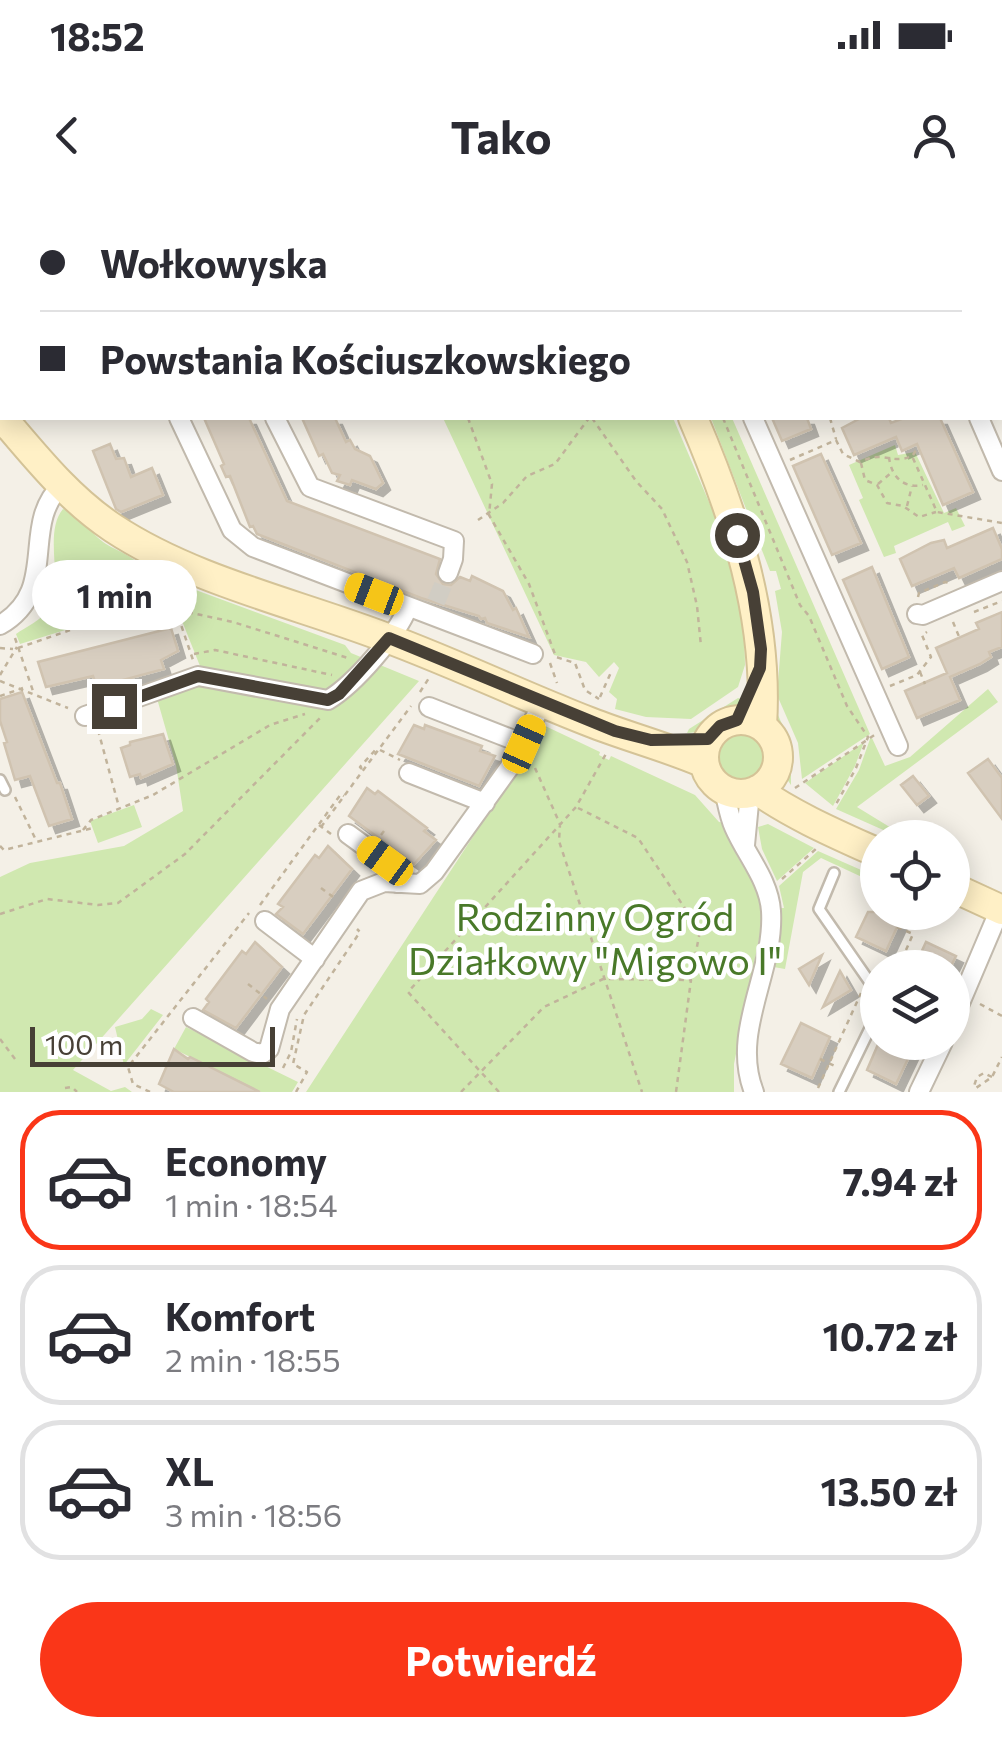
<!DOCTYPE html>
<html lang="pl">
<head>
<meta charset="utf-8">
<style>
  :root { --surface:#fff; --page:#f7f7f7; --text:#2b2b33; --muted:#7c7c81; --line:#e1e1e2; --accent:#fa3618 }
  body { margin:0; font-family:Commissioner,sans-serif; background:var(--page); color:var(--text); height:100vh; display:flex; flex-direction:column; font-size:38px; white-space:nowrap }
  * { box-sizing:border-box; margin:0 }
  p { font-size:32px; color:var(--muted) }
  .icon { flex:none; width:55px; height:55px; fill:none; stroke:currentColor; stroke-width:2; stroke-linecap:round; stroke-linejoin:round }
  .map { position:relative; height:892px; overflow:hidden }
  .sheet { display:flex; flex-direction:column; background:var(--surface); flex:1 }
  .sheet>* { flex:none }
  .top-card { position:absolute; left:0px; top:0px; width:1002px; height:220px; box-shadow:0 5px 25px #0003; display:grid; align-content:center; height:220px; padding:0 40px; background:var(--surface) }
  .buttons { position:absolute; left:860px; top:620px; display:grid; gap:20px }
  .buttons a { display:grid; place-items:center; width:110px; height:110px; border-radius:50%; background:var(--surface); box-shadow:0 5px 25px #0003; font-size:50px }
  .scale { position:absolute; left:30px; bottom:25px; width:245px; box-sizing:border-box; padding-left:10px; border:5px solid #474036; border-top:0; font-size:28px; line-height:35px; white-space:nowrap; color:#474036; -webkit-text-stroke:8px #fff; paint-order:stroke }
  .end { position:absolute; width:45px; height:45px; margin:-22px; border:12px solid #474036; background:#fff; box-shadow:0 0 0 5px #fff }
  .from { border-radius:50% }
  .bubble { position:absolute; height:70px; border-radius:35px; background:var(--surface); box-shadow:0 5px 25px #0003; font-size:32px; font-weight:700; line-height:70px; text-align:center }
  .car { position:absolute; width:30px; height:60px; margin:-30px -15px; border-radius:12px; box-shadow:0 0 8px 2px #0007; background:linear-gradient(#f5c518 24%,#345 0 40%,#f5c518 0 76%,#345 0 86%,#f5c518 0) }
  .top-card b { display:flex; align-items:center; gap:35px; height:95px; font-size:38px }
  .top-card b+b { border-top:2px solid var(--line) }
  .top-card i { width:25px; height:25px; background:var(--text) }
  ul { padding:18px 0 0; list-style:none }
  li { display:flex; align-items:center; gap:30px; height:140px; margin:0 20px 15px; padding:0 20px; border:5px solid var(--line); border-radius:40px }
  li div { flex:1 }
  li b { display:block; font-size:38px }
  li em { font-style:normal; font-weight:700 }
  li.active { border-color:var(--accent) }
  li>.icon { width:90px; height:90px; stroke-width:1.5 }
  .cta { display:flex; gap:20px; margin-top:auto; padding:20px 40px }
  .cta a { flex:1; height:115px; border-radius:60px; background:var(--accent); color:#fff; font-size:40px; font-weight:700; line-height:115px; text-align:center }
  .status { display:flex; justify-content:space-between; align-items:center; height:70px; padding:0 50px; background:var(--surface); direction:ltr }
  .status svg { height:28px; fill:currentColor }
  header { display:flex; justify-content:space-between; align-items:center; height:130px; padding:0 40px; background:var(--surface); font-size:45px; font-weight:700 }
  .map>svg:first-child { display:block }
  .green { fill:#d0e8b0 }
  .building { fill:#d8cec0; stroke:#d0c3b0; stroke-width:2.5; filter:url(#shadow) }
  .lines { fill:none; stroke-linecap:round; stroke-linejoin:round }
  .street-tunnel { stroke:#d1cdc4; stroke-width:18; stroke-dasharray:18 9; stroke-linecap:butt }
  .lane-casing { stroke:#c2baad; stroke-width:14 }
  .street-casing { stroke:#c2baad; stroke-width:22 }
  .secondary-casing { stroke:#d4c397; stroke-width:32 }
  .path { stroke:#c1b39b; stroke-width:2.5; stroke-dasharray:5 5; stroke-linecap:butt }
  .lane { stroke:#fff; stroke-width:9 }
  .street { stroke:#fff; stroke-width:18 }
  .secondary { stroke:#fff0c6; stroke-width:28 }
  .route { stroke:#474036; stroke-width:12 }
  .labels { text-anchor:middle; stroke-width:9; stroke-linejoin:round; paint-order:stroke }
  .park-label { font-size:38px; fill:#497929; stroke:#fff }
</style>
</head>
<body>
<div class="status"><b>18:52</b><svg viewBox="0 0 49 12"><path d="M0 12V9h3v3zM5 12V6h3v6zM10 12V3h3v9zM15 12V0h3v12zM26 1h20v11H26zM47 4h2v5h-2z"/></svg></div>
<header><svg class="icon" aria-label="back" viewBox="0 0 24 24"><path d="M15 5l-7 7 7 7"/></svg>Tako<svg class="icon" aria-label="person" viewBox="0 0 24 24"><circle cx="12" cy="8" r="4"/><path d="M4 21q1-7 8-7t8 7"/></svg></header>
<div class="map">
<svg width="1002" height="892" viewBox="0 0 1002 892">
  <defs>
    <filter id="shadow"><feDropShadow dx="7" dy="7" stdDeviation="0" flood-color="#0004"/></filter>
  </defs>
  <rect width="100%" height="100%" fill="#f4f0e7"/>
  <path class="green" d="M 34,0 L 539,0 L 542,2 L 27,2 Z
    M 443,218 L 673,218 L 715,316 L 729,364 L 744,422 L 745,465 L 738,487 L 691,519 L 646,517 L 615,509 L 617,499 L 609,492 L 619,468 L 614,462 L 599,477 L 586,462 L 554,455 Z
    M 711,218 L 732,218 L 870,534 L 802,579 L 798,543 L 777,495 L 782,432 L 775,391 L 781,389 L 776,371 L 770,371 Z
    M 895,245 L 898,255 L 915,252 L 944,313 L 956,308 L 965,326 L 952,331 L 948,322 L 894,346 L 896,353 L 884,357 L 859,300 L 863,298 L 849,265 Z
    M 63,309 C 78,313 91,334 106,344 C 121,353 136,357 147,372 L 345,445 L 351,453 L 419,481 L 73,870 L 111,891 L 125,887 L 132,892 L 0,892 L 0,677 L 30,663 L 124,646 L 183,611 L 176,565 L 152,481 L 200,466 L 176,406 L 88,423 L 20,444 L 16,434 C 26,427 41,420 48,410 C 66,387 42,334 63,309 Z
    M 988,489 L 998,502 L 857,607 L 906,637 L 899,637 L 836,609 L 859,570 L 870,539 L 872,538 L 885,566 L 910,557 Z
    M 738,498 L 742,499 C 733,516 706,533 687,533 L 689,529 Z
    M 775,508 L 791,545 L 791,585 L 784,575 L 783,549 L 773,530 Z
    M 541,524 L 600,552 L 599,555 L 609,560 L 611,556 L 695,595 L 719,622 L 726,623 L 737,656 L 758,691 L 763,719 L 734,864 L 734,892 L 306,892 L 542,531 L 539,529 Z
    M717 557a24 24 0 1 1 48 0a24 24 0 1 1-48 0Z
    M 864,542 L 855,566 L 833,606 L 805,583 Z
    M 134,605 L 142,627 L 98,643 L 90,621 Z
    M 768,624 L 814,648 L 777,681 L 762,649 L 758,627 Z
    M 818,651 L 877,677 L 877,684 L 821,658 L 803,672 L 785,769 L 768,766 L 780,728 L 780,708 L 784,708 L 779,686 Z
    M 151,809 L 163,815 L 124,865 L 115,827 L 142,819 Z
    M 186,827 L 298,882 L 292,892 L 261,892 L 174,849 Z"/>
  <path class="building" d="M 204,218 L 249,218 L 287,301 L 440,359 L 436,374 L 443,384 L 451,385 L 460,377 L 470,381 L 472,376 L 503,391 L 513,410 L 516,408 L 529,437 L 487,423 L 485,418 L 481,419 L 479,416 L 421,398 L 257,334 L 253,326 L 250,327 L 230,276 L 226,277 L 221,266 L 224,264 Z
    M 302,218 L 335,218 L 346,242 L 350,240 L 355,249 L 370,256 L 383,283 L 376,289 L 352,280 L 350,285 L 337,281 L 340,275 L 332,273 L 323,254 L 319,256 Z
    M 772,218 L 807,218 L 811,229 L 782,241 Z
    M 861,218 L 889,218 L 891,223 L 904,218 L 940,218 L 973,292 L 943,305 L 917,244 L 902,251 L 896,237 L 854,255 L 842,228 Z
    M 110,244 L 116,259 L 124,258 L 131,277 L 152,268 L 163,295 L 121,312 L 116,309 L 93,251 Z
    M 821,254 L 861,343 L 832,355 L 793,266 Z
    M 993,328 L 1002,349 L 1002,359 L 959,378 L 954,368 L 912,386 L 900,359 L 931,343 L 944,340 L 947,348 Z
    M 872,367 L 909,457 L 882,469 L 843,380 Z
    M 1002,412 L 1002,447 L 989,452 L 991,457 L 980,464 L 950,477 L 960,500 L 917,518 L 905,491 L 947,473 L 936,448 L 979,429 L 976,423 Z
    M 171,428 L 178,451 L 161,460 L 164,469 L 97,487 L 93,476 L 46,487 L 38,462 Z
    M 22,492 L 57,583 L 60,583 L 72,619 L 49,626 L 30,576 L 15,580 L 4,543 L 7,542 L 0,521 L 0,499 Z
    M 414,525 L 424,529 L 425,525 L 482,546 L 480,551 L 495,556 L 479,586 L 398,554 Z
    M 163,534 L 173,564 L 141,578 L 140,574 L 130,577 L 121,548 L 130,545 L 130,542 Z
    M 988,559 L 1002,578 L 1002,619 L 968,573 Z
    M 913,576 L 929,596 L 917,605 L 901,585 Z
    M 367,588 L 375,594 L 378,591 L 427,628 L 424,631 L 436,640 L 414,664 L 349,616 Z
    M 328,646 L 352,669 L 303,734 L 276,714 L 283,707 L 278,704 L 315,655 L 319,658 Z
    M 868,712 L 904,712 L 886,751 L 856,737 Z
    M 255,742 L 282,767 L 236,828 L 203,810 L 209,802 L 206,799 L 242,751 L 246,754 Z
    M 926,742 L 956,756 L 950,768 L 914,768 Z
    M 822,755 L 809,785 L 799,769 Z
    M 840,771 L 851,790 L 823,807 Z
    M 801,823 L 830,837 L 812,878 L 781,864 Z
    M 879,842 L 916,842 L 896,884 L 867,870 Z
    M 174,849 L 188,859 L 190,857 L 260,892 L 174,892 L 159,884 Z"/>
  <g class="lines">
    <path class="street-tunnel" d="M 436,402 L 448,373"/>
    <defs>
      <path id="lane" d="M 975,0 L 976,2
        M 0,580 L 5,590
        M 834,673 L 819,709 L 878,794
        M 839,892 L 878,812"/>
      <path id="street" d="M 656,0 L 657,2
        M 884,0 L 885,2
        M 944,2 L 949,0
        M 1000,165 L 1002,164
        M 179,218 L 232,330 L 253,347 L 533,454
        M 275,218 L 310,287 L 454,341 L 453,359 L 448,373
        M 753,218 L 898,546
        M 979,218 L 1002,271
        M 917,414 L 923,415 L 1002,381
        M 0,425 C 61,390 19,325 62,285
        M 429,507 L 524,544
        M 85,516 L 198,476 L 328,500 C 355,484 397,435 408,407
        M 409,573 L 485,603
        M 724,590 C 727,602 729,616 734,627 C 746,655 769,680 771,711 C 775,772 730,831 754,892
        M 348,634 L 385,661 L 396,683
        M 745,645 L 750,593
        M 265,721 L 315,759
        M 193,818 L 253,852 L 262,854 L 269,849 L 280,809 L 361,691 L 384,682 L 420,684 L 434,672 L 509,568 L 543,502
        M 952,822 L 1000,709
        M 919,892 L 943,842"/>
      <path id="secondary" d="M 562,0 L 565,2
        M 0,215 C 35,256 68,298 113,328 C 187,377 282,400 365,430 C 442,457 515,493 590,522 C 628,537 667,547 704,563
        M 693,218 C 735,316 769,418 762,526
        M704 557a37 37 0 1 1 74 0a37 37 0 1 1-74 0Z
        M 757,590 C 794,616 836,634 878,653
        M 952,687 L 1002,710"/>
    </defs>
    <use href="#lane" class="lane-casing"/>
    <use href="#street" class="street-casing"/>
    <use href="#secondary" class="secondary-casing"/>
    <path class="path" d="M 397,0 L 397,2
      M 455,0 L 457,2
      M 734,0 L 735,2
      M 772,0 L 773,2
      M 907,0 L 908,2
      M 0,2 L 4,0
      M 137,2 L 144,0
      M 743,2 L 749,0
      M 0,24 L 2,23
      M 1000,33 L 1002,38
      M 1000,188 L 1002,187
      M 1000,211 L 1002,216
      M 468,218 L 492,284 L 489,315 L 529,384 L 556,457 L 575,463 L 585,490 L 599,499
      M 592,218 L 636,281 L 662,309 L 687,362 L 697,406 L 701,446
      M 723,218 L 800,405 L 809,416 L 847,506 L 868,537 L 856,568 L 835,606
      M 830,218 L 836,239
      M 913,255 L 918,247
      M 889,257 C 891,276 903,289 923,285
      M 790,260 L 836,240 L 843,254 L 860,262 C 884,250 891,265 912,256 L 937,312 L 1002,323
      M 861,263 L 865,280 L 877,285 L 887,303 L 903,306 L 919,317 L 936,312
      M 878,284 L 891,273
      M 907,306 L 912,286
      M 478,320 L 503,303 L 527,276 L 555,264 L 589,218
      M 918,397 L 919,393 L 945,382 L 949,383
      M 178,410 L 233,422 L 348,458
      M 39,411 L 48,397
      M 974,412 L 1002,401
      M 953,422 L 960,439
      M 15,438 L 33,491
      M 0,448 L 13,449
      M 18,448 L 79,427 L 176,410 L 193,460
      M 194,454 L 215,450 L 332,475
      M 550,463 L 557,483
      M 920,472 L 925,484
      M 0,475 L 17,447
      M 0,481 L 68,508
      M 890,486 L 917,475 L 931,457 L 922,435 L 927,432
      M 420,492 L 429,478
      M 0,496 L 23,488
      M 600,497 L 612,470
      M 98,530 L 119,607
      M 380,550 L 400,560
      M 535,568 L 560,624 L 559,641 L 642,892
      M 362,569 L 360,567 L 378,547
      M 795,588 L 876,534
      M 15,597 L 36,640
      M 578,608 L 638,638 L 700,731 L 691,778
      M 319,625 L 331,634
      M 321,627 L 411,506
      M 83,630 L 91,620 L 153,595 L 270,525 L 305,514
      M 381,635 L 387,627
      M 0,646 L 4,650 L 93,628
      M 782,679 L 817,648
      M 321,688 L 336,699
      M 260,705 L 341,594 L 344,596
      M 0,714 L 47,699 L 98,705 L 118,703 L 185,654 L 322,516
      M 897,727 L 913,734 L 903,757
      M 898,768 L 903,757 L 916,764
      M 248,784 L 267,799
      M 980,804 L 1002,816
      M 0,839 L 15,859
      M 820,859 L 837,867
      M 283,868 L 291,852 L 297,819
      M 992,877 L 984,873 L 977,877 L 974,886 L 976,888 L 992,877 L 1002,857
      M 65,888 L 72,887 L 77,892
      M 818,888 L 861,793
      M 150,892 L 133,884 L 128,867 L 249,713
      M 296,892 L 307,872 L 293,864 L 304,815 L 360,732 L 357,729
      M 461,892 L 544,807 L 603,779 L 691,780 L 676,892
      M 499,892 L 408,792 L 576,607 L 607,552"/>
    <use href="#lane" class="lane"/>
    <use href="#street" class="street"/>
    <use href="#secondary" class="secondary"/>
  </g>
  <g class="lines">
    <path class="route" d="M 114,506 L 198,476 L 328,500 L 339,494 L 389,438 L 615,531 L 651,540 L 708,539 L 720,526 L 737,520 L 760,468 L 761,449 L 753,392 L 737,335"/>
  </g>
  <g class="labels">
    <g class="park-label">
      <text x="595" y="731">Rodzinny Ogród<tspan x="595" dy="44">Działkowy "Migowo I"</tspan></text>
    </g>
  </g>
</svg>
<div class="buttons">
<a><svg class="icon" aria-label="locate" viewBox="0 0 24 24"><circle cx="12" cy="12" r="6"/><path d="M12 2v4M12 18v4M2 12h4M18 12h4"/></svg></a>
<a><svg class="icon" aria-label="layers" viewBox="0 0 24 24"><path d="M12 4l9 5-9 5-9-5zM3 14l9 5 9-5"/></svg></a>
</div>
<div class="scale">100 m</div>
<i class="end from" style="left:737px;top:335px"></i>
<i class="end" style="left:114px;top:506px"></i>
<div class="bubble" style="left:32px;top:360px;width:165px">1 min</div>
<i class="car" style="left:374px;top:394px;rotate:291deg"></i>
<i class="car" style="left:524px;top:544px;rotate:24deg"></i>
<i class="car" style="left:385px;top:661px;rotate:306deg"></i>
<div class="top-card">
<b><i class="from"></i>Wołkowyska</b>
<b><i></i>Powstania Kościuszkowskiego</b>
</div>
</div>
<section class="sheet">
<ul>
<li class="active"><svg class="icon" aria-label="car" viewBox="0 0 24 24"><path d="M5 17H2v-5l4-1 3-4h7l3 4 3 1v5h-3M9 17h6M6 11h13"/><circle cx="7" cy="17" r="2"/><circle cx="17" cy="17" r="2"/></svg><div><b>Economy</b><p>1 min · 18:54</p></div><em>7.94 zł</em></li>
<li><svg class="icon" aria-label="car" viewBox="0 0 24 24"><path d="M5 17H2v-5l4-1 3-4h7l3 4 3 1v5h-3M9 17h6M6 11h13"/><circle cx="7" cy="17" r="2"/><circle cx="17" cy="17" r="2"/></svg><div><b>Komfort</b><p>2 min · 18:55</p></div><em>10.72 zł</em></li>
<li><svg class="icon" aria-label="car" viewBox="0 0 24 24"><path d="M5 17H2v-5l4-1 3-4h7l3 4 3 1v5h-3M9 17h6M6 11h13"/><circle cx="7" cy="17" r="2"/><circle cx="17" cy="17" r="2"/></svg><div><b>XL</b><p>3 min · 18:56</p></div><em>13.50 zł</em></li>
</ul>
<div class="cta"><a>Potwierdź</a></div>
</section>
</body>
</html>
